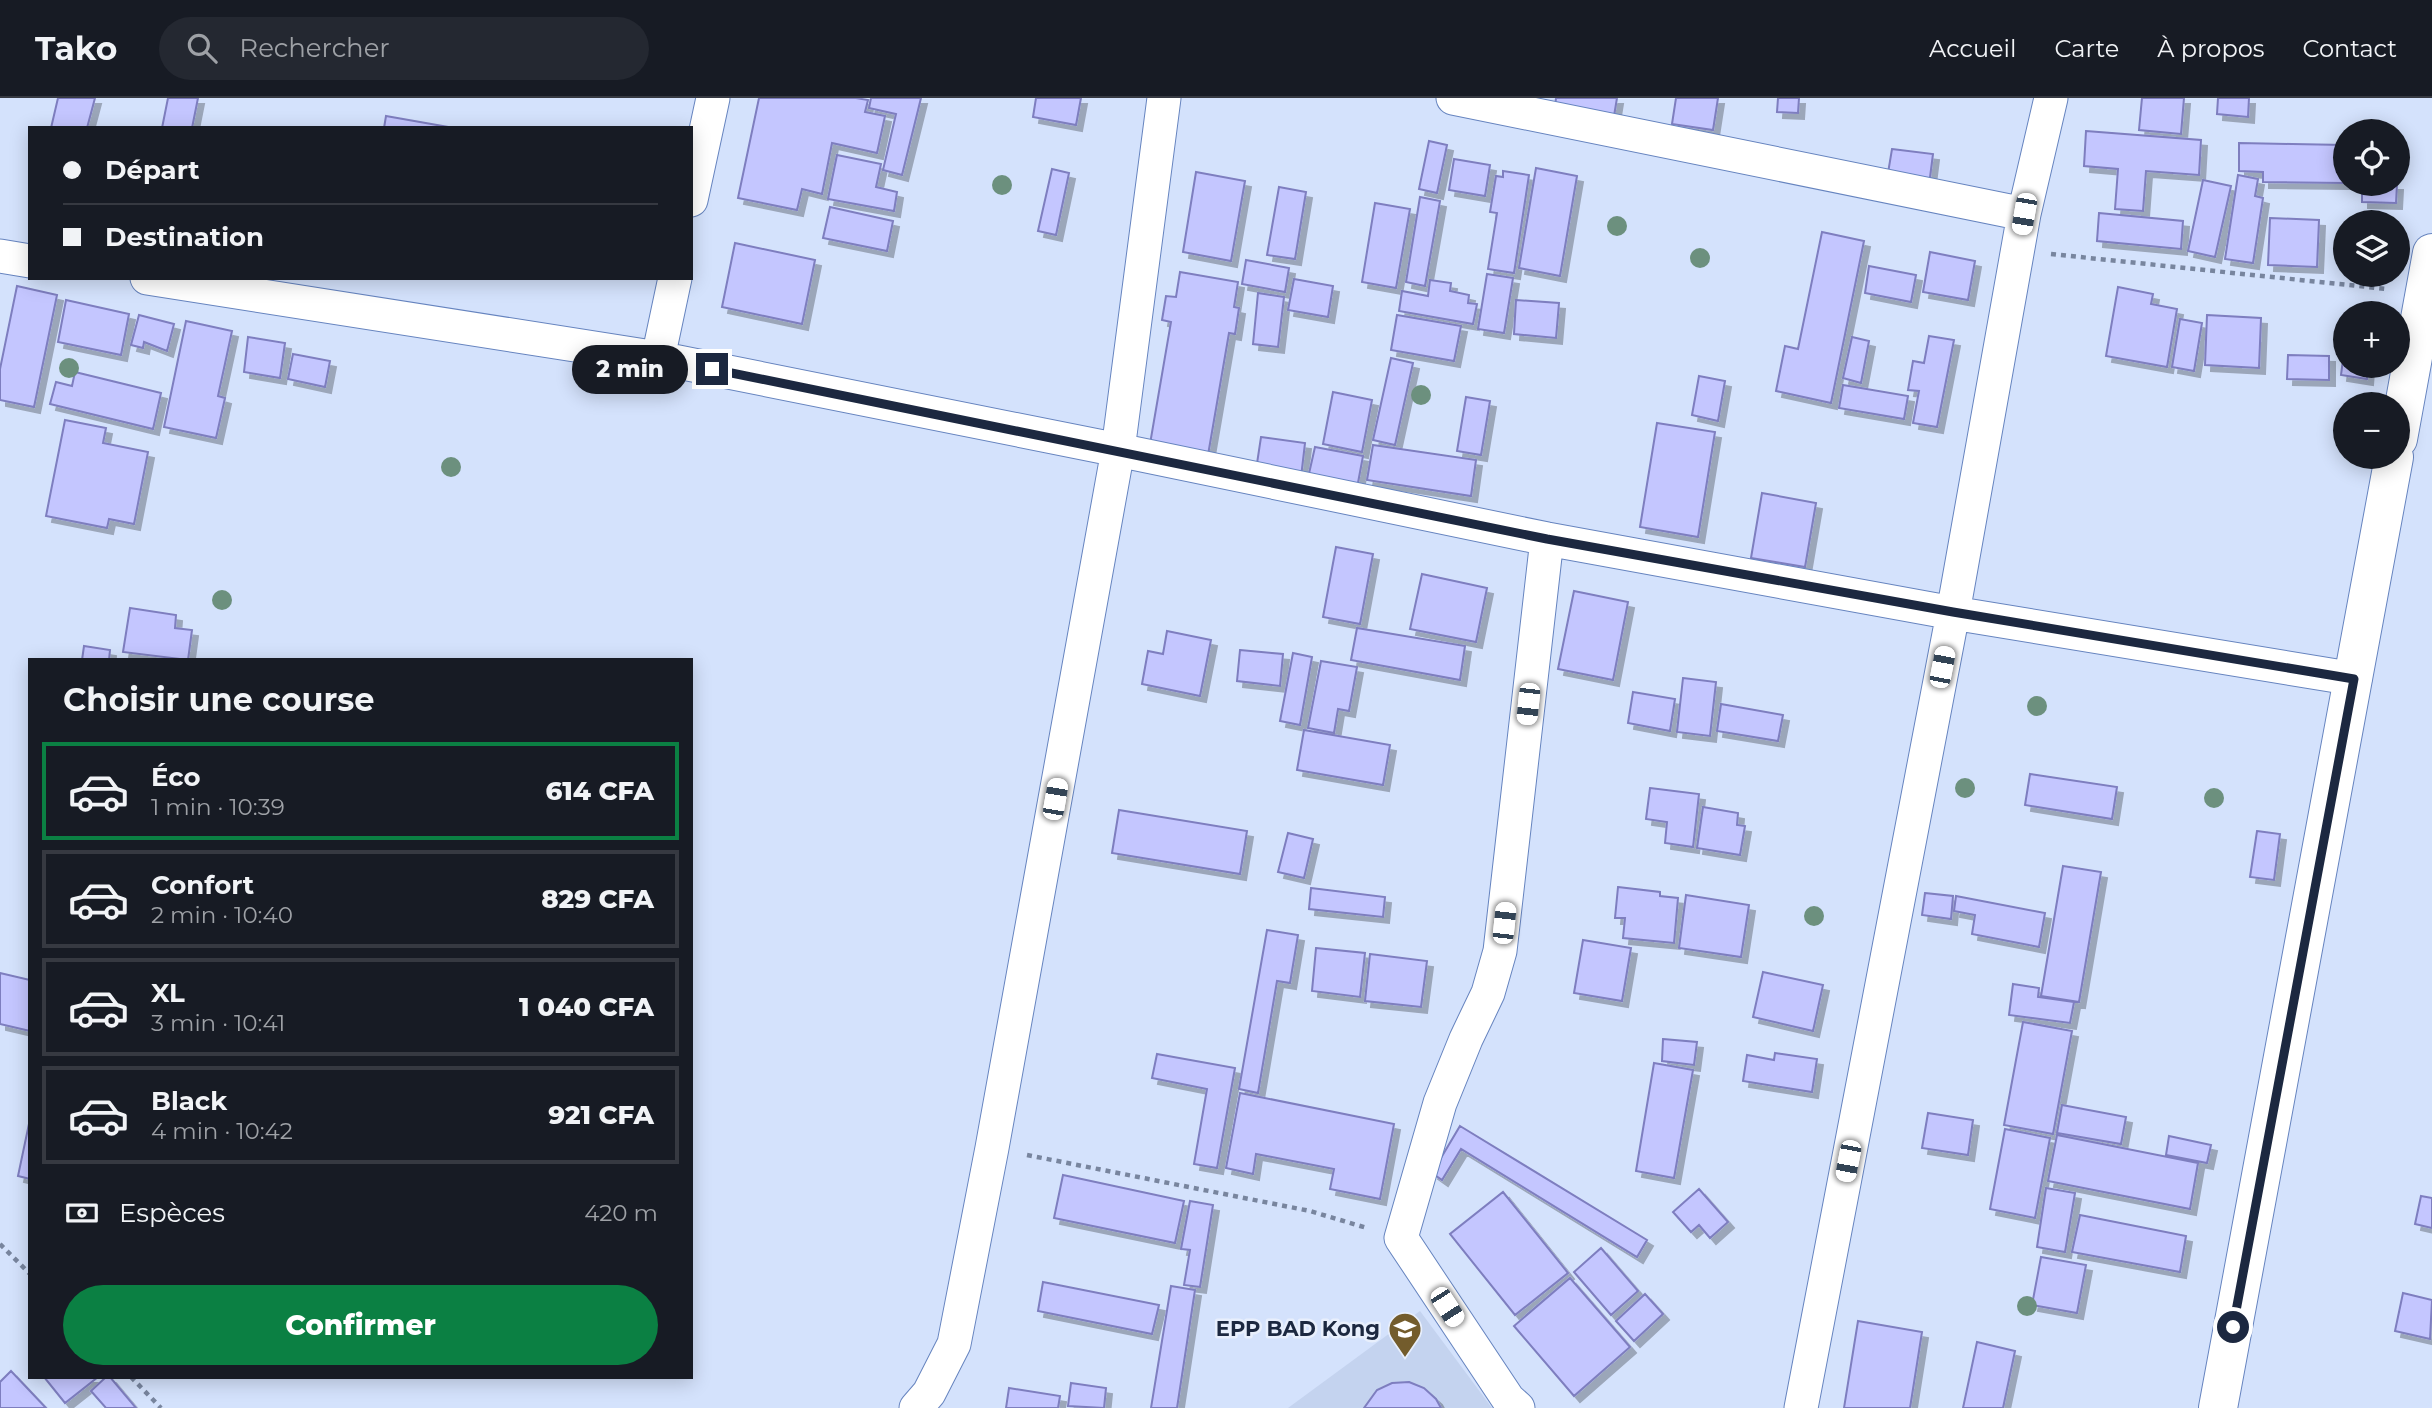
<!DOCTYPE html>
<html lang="fr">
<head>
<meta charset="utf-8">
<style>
  :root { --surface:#171b24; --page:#242831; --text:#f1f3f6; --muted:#9ea1a6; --line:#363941; --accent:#0b8043 }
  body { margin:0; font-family:Montserrat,sans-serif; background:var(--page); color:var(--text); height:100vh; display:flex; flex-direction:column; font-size:26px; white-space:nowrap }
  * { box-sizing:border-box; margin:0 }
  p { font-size:23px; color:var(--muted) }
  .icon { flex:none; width:38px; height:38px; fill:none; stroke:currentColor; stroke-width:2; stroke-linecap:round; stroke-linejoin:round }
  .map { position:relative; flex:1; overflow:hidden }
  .details { position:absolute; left:28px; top:560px; width:665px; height:721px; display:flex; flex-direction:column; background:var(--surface); border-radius:0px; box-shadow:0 4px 18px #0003 }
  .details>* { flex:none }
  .hud { position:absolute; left:28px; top:28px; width:665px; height:154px; border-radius:0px; box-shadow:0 4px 18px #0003; display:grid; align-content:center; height:154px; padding:0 35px; background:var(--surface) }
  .fabs { position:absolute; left:2333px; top:21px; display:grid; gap:14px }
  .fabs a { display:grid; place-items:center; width:77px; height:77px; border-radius:50%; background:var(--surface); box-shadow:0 4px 18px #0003; font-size:35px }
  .end { position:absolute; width:32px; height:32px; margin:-16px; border:9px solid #1c2840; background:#fff; box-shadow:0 0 0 4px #fff }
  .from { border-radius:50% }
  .bubble { position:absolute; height:49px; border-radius:24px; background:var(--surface); box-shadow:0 4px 18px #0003; font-size:23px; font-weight:800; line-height:49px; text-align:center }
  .car { position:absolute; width:21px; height:42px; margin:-21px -10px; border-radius:9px; box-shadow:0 0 5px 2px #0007; background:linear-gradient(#fff 24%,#345 0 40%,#fff 0 76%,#345 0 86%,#fff 0) }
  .hud b { display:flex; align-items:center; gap:24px; height:66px; font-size:26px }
  .hud b+b { border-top:2px solid var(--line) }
  .hud i { width:18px; height:18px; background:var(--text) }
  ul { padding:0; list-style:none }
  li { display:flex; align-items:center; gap:21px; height:98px; margin:0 14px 10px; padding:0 21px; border:4px solid var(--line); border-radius:0px }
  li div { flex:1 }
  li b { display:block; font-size:26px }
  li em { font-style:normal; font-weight:800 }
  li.selected { border-color:var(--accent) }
  li>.icon { width:63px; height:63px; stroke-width:1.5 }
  h2 { padding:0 35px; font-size:32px; line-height:84px }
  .pay { display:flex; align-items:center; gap:18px; height:77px; padding:0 35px; font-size:26px }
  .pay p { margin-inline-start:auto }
  .button { display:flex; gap:14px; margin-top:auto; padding:14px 35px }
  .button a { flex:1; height:80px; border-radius:42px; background:var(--accent); color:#fff; font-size:28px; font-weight:800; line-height:80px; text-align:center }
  header { display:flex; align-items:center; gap:42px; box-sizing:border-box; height:98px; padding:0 35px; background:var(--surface); border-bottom:2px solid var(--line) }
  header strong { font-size:33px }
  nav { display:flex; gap:38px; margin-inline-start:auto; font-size:24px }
  .search { width:490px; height:63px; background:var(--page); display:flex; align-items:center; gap:18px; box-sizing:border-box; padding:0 24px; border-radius:38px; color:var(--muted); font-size:26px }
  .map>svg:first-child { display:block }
  .built { fill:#c4d3ef }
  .building { fill:#c4c6ff; stroke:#7e7ebf; stroke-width:2; filter:url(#shadow) }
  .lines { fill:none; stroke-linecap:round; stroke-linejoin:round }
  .street-casing { stroke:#6684bf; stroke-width:35 }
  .secondary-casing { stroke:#6684bf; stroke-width:40 }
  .path { stroke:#78859e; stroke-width:4.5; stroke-dasharray:5 5; stroke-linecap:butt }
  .street { stroke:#fff; stroke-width:33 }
  .secondary { stroke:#fff; stroke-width:38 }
  .tree { fill:#6c907e }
  .route { stroke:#1c2840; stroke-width:9 }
  .labels { text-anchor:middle; stroke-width:5; stroke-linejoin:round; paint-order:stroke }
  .poi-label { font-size:21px; font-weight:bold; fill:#1c2840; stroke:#e8effc; text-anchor:end }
</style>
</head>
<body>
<header>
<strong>Tako</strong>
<div class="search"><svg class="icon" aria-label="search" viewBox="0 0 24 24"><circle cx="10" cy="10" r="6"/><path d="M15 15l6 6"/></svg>Rechercher</div>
<nav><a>Accueil</a><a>Carte</a><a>À propos</a><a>Contact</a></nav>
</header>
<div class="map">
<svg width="2432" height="1310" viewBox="0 0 2432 1310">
  <defs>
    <filter id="shadow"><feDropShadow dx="6" dy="6" stdDeviation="0" flood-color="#0004"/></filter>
  </defs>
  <rect width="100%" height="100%" fill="#d4e2fc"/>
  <path class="built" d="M 1420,1213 L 1492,1310 L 1288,1310 Z"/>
  <path class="building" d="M 58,0 L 95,0 L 87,30 L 51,30 Z
    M 168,0 L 198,0 L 192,30 L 162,30 Z
    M 759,0 L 856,0 L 868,2 L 865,14 L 885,18 L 877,55 L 832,45 L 822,96 L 802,91 L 797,112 L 738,100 Z
    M 871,0 L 921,0 L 902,77 L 883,72 L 896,16 L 869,10 Z
    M 1036,0 L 1081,0 L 1076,27 L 1033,19 Z
    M 1556,0 L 1617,0 L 1614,18 L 1555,9 Z
    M 1676,0 L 1718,0 L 1713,32 L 1672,26 Z
    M 1778,0 L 1799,0 L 1798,15 L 1777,14 Z
    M 2142,0 L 2184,0 L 2181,36 L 2139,32 Z
    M 2218,0 L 2249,0 L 2248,19 L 2217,16 Z
    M 386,18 L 454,30 L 384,30 Z
    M 2086,33 L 2201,42 L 2199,77 L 2146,73 L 2143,113 L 2115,111 L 2118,71 L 2084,68 Z
    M 1429,43 L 1447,47 L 1437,95 L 1419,91 Z
    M 2239,45 L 2345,47 L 2345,85 L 2263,84 L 2263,74 L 2239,73 Z
    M 1892,51 L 1933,56 L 1929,87 L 1887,81 Z
    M 837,57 L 881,66 L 876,89 L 897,94 L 894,113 L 828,101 Z
    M 1454,61 L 1490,67 L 1485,98 L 1449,92 Z
    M 1536,70 L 1577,78 L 1560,178 L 1519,170 Z
    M 1052,71 L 1069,75 L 1056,137 L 1038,133 Z
    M 1503,73 L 1529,77 L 1514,175 L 1488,171 L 1497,115 L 1490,114 L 1496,78 L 1503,79 Z
    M 1196,74 L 1245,83 L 1231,163 L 1183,154 Z
    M 2238,77 L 2258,81 L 2255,98 L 2263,100 L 2253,165 L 2225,161 Z
    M 2203,82 L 2231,88 L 2215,159 L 2188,153 Z
    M 2362,86 L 2397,86 L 2396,105 L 2362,104 Z
    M 1279,89 L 1306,94 L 1295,161 L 1267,157 Z
    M 1420,99 L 1440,103 L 1425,188 L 1406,184 Z
    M 1375,105 L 1410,111 L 1396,190 L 1362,184 Z
    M 830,109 L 893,123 L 887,153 L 823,140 Z
    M 2099,115 L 2183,123 L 2181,151 L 2097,143 Z
    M 2270,120 L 2319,122 L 2317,169 L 2268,167 Z
    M 1822,134 L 1864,143 L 1831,305 L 1776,293 L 1785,248 L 1798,251 Z
    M 735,145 L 815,162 L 802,226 L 722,209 Z
    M 1930,154 L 1975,163 L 1968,202 L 1923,194 Z
    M 1246,162 L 1289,170 L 1285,194 L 1242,186 Z
    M 1869,168 L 1916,177 L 1911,204 L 1865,195 Z
    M 1180,174 L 1238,184 L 1234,209 L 1239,210 L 1235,236 L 1229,235 L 1208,357 L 1150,346 L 1171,224 L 1162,222 L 1166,198 L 1176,199 Z
    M 1487,176 L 1513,180 L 1504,235 L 1478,231 Z
    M 1294,181 L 1333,188 L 1328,219 L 1288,212 Z
    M 1430,182 L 1451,185 L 1450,193 L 1469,197 L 1468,205 L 1477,206 L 1473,226 L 1399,213 L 1402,193 L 1428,198 Z
    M 17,188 L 57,197 L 34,309 L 0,302 L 0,271 Z
    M 2118,189 L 2153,196 L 2151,206 L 2177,211 L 2167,269 L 2106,258 Z
    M 1258,195 L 1284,199 L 1278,249 L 1253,246 Z
    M 66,202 L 129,216 L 121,257 L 58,244 Z
    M 1516,202 L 1559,205 L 1556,240 L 1514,236 Z
    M 139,217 L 174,226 L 167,253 L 144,244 L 143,250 L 131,247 Z
    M 1397,217 L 1461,228 L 1454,263 L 1391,252 Z
    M 2207,217 L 2261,220 L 2259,270 L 2205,267 Z
    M 2180,221 L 2202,225 L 2194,273 L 2172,269 Z
    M 186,223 L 232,233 L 218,298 L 225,300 L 216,340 L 164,329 Z
    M 1929,238 L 1954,242 L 1937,329 L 1913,325 L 1919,293 L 1908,292 L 1913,263 L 1924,265 Z
    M 248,239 L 285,245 L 280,280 L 244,274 Z
    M 1852,239 L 1869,243 L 1861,285 L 1843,280 Z
    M 2345,246 L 2345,268 L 2368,268 L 2367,281 L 2341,277 Z
    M 293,256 L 330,263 L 325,289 L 288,281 Z
    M 2288,257 L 2329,258 L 2329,282 L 2287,281 Z
    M 1391,260 L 1413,265 L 1395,347 L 1373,342 Z
    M 75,274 L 161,295 L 153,331 L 50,306 L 56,284 L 72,288 Z
    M 1699,278 L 1725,283 L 1718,323 L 1692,317 Z
    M 1843,287 L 1908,298 L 1904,321 L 1839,310 Z
    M 1333,294 L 1372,302 L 1362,354 L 1323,346 Z
    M 1466,299 L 1490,303 L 1481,357 L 1457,353 Z
    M 65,322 L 106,330 L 103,345 L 148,354 L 134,426 L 109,421 L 107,430 L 46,418 Z
    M 1657,325 L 1715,334 L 1698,439 L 1640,429 Z
    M 1261,339 L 1305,345 L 1301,379 L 1256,372 Z
    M 1373,347 L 1476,362 L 1471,398 L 1367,382 Z
    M 1315,349 L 1363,358 L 1357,390 L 1308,380 Z
    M 1762,395 L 1816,405 L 1805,469 L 1751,460 Z
    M 1336,449 L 1373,456 L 1360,526 L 1323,519 Z
    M 1422,476 L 1487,490 L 1476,544 L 1410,531 Z
    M 1574,493 L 1628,504 L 1613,582 L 1558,571 Z
    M 130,510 L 176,517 L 175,530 L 192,532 L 188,562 L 123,554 Z
    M 1357,530 L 1465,548 L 1460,582 L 1351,562 Z
    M 1167,533 L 1211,542 L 1200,598 L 1142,586 L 1148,553 L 1163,556 Z
    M 84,548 L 110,552 L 109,562 L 82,562 Z
    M 1240,552 L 1283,556 L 1280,588 L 1237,583 Z
    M 1293,555 L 1312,559 L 1300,627 L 1280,623 Z
    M 1321,563 L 1357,569 L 1349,613 L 1338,611 L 1334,635 L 1308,630 Z
    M 1683,580 L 1716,584 L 1710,638 L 1677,634 Z
    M 1633,594 L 1675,601 L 1670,633 L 1628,625 Z
    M 1721,606 L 1783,617 L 1778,643 L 1717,633 Z
    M 1304,632 L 1390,647 L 1383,687 L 1297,672 Z
    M 2030,676 L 2117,689 L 2112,721 L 2025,707 Z
    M 1650,690 L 1699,696 L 1693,749 L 1665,745 L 1667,724 L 1646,721 Z
    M 1703,709 L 1738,715 L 1737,727 L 1745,728 L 1740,757 L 1697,750 Z
    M 1119,712 L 1247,733 L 1240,776 L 1112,755 Z
    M 2257,733 L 2280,736 L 2274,782 L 2250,779 Z
    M 1288,735 L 1313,741 L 1304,780 L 1278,774 Z
    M 2063,768 L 2101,774 L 2079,904 L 2041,898 Z
    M 1618,789 L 1660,794 L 1660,798 L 1678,800 L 1674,845 L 1623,840 L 1625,820 L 1615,820 Z
    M 1311,790 L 1385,799 L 1383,819 L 1309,811 Z
    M 1925,795 L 1953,798 L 1951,821 L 1922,817 Z
    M 1686,797 L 1749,807 L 1741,859 L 1679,850 Z
    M 1956,798 L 2045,815 L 2039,849 L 1972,836 L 1975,817 L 1954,813 Z
    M 1267,832 L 1298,837 L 1290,885 L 1277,883 L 1258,995 L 1239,991 Z
    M 1583,842 L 1631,850 L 1622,903 L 1574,895 Z
    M 1316,850 L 1365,855 L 1360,899 L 1312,893 Z
    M 1370,856 L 1427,863 L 1421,909 L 1365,903 Z
    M 1763,874 L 1823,887 L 1813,933 L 1753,919 Z
    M 0,875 L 30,882 L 30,933 L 0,926 Z
    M 2013,886 L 2039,890 L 2038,899 L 2074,904 L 2070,925 L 2009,917 Z
    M 2023,924 L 2072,933 L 2053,1036 L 2004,1027 Z
    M 1663,941 L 1697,944 L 1694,967 L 1662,963 Z
    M 1775,955 L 1817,961 L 1812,994 L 1743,983 L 1747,957 L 1774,962 Z
    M 1157,956 L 1235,970 L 1217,1070 L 1194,1066 L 1207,991 L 1152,980 Z
    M 1654,965 L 1693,972 L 1674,1080 L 1636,1073 Z
    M 1240,995 L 1394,1026 L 1380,1101 L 1330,1091 L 1334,1071 L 1256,1056 L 1253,1076 L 1226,1070 Z
    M 2062,1007 L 2126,1019 L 2121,1046 L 2057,1035 Z
    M 1928,1015 L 1973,1022 L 1968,1057 L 1922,1050 Z
    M 30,1021 L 30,1081 L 18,1078 Z
    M 1460,1028 L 1647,1142 L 1637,1159 L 1461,1051 L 1442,1082 L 1432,1075 Z
    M 2005,1031 L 2050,1040 L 2035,1120 L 1990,1111 Z
    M 2057,1037 L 2198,1065 L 2190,1111 L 2048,1083 Z
    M 2169,1038 L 2211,1047 L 2207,1065 L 2166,1057 Z
    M 1063,1077 L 1184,1103 L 1175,1145 L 1054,1120 Z
    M 2046,1090 L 2075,1095 L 2065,1154 L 2037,1149 Z
    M 1699,1091 L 1728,1124 L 1710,1140 L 1699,1127 L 1691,1134 L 1673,1114 Z
    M 1503,1094 L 1568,1175 L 1515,1217 L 1450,1136 Z
    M 2421,1098 L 2432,1100 L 2432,1130 L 2415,1126 Z
    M 1190,1103 L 1213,1107 L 1200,1189 L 1184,1187 L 1190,1152 L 1181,1151 Z
    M 2080,1117 L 2186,1138 L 2180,1174 L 2072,1154 Z
    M 1601,1150 L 1638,1193 L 1611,1217 L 1574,1174 Z
    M 2041,1159 L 2086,1167 L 2077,1215 L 2032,1207 Z
    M 1570,1180 L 1630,1249 L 1574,1298 L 1514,1228 Z
    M 1043,1184 L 1159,1207 L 1152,1236 L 1038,1213 Z
    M 1171,1188 L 1195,1192 L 1177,1310 L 1151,1310 Z
    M 2403,1195 L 2432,1202 L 2430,1241 L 2395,1233 Z
    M 1645,1196 L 1663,1216 L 1634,1243 L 1616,1223 Z
    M 1858,1223 L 1922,1234 L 1910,1310 L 1844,1310 Z
    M 1977,1244 L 2015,1253 L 2003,1310 L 1963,1310 Z
    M 11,1273 L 46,1310 L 0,1310 L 0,1284 Z
    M 44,1279 L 98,1279 L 65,1305 Z
    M 106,1279 L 110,1279 L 136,1310 L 106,1310 L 91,1293 Z
    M 1409,1284 L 1424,1290 L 1436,1301 L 1441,1310 L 1364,1310 L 1377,1292 L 1392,1285 Z
    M 1071,1285 L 1106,1290 L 1104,1310 L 1068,1308 Z
    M 1009,1290 L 1060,1298 L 1058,1310 L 1006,1310 Z"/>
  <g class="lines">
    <defs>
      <path id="street" d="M 1453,0 L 2024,116
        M 691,102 L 713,0
        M 0,158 L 30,163
        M 147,180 L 658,260 L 1118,352 L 1547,441 L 1953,515 L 2355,581
        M 658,260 L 675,180
        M 916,1310 L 929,1295 L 954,1246 L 992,1050 L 1118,352 L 1164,0
        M 1518,1310 L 1508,1301 L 1401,1140 L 1440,1005 L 1466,941 L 1488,895 L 1500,853 L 1547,441
        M 1801,1310 L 1953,515 L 2024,116 L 2051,0"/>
      <path id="secondary" d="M 2398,341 L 2432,155
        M 2218,1310 L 2394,359"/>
    </defs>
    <use href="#street" class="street-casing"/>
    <use href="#secondary" class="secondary-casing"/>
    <path class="path" d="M 2051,156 L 2387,191
      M 1027,1057 L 1310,1113 L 1367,1130
      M 0,1146 L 30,1176
      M 131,1279 L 161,1310"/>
    <use href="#street" class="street"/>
    <use href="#secondary" class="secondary"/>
  </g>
  <g class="tree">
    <circle cx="1002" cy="87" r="10"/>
    <circle cx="1617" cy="128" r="10"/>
    <circle cx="1700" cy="160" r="10"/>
    <circle cx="69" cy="270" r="10"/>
    <circle cx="1421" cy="297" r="10"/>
    <circle cx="451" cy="369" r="10"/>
    <circle cx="222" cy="502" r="10"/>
    <circle cx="2037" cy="608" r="10"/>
    <circle cx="1965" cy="690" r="10"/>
    <circle cx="2214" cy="700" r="10"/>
    <circle cx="1814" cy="818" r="10"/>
    <circle cx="2027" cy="1208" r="10"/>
  </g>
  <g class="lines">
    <path class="route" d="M 712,271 L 1547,441 L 1953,514 L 2354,581 L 2233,1229"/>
  </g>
  <defs>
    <symbol id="school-pin" viewBox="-11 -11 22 30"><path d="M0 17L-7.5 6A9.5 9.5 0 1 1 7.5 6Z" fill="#735c2c" stroke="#e8effc"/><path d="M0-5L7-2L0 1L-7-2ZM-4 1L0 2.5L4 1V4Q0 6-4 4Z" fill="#fff"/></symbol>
  </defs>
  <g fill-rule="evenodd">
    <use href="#school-pin" x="1386" y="1212" width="38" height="52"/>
  </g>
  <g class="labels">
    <g class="poi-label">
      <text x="1380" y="1238">EPP BAD Kong</text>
    </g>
  </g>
</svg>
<div class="fabs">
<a><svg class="icon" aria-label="locate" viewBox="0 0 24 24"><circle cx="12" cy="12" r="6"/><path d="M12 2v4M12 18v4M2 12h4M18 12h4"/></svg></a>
<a><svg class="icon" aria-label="layers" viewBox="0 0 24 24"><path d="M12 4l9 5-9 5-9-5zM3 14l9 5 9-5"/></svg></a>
<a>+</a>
<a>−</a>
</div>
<i class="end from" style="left:2233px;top:1229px"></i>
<i class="end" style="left:712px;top:271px"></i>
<div class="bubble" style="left:572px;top:247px;width:116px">2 min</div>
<i class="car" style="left:2024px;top:116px;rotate:190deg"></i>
<i class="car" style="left:1942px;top:569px;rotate:11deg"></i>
<i class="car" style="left:1528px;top:606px;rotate:186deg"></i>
<i class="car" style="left:1055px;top:701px;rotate:10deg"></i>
<i class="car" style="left:1504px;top:825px;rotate:6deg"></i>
<i class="car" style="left:1848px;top:1063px;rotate:191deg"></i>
<i class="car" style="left:1447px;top:1209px;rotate:147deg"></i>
<div class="hud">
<b><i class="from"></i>Départ</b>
<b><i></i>Destination</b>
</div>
<section class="details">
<h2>Choisir une course</h2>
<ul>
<li class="selected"><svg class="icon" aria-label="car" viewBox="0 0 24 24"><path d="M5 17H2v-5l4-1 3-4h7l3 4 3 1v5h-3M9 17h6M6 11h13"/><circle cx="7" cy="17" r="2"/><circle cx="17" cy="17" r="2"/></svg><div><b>Éco</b><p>1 min · 10:39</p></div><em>614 CFA</em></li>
<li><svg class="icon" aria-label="car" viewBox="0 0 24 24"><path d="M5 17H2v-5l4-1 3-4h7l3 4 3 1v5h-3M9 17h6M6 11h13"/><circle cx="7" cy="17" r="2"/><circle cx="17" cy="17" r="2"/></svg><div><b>Confort</b><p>2 min · 10:40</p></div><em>829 CFA</em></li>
<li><svg class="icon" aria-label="car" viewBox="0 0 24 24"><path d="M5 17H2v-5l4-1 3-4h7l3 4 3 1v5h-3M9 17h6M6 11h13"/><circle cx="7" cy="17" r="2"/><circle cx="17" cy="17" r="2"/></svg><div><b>XL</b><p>3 min · 10:41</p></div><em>1 040 CFA</em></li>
<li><svg class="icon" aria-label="car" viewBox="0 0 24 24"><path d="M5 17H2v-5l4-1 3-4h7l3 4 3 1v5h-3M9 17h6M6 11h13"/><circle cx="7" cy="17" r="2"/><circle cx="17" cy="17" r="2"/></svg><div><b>Black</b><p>4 min · 10:42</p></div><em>921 CFA</em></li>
</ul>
<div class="pay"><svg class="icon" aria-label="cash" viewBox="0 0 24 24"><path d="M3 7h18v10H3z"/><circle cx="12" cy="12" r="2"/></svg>Espèces<p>420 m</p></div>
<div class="button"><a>Confirmer</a></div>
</section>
</div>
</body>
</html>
